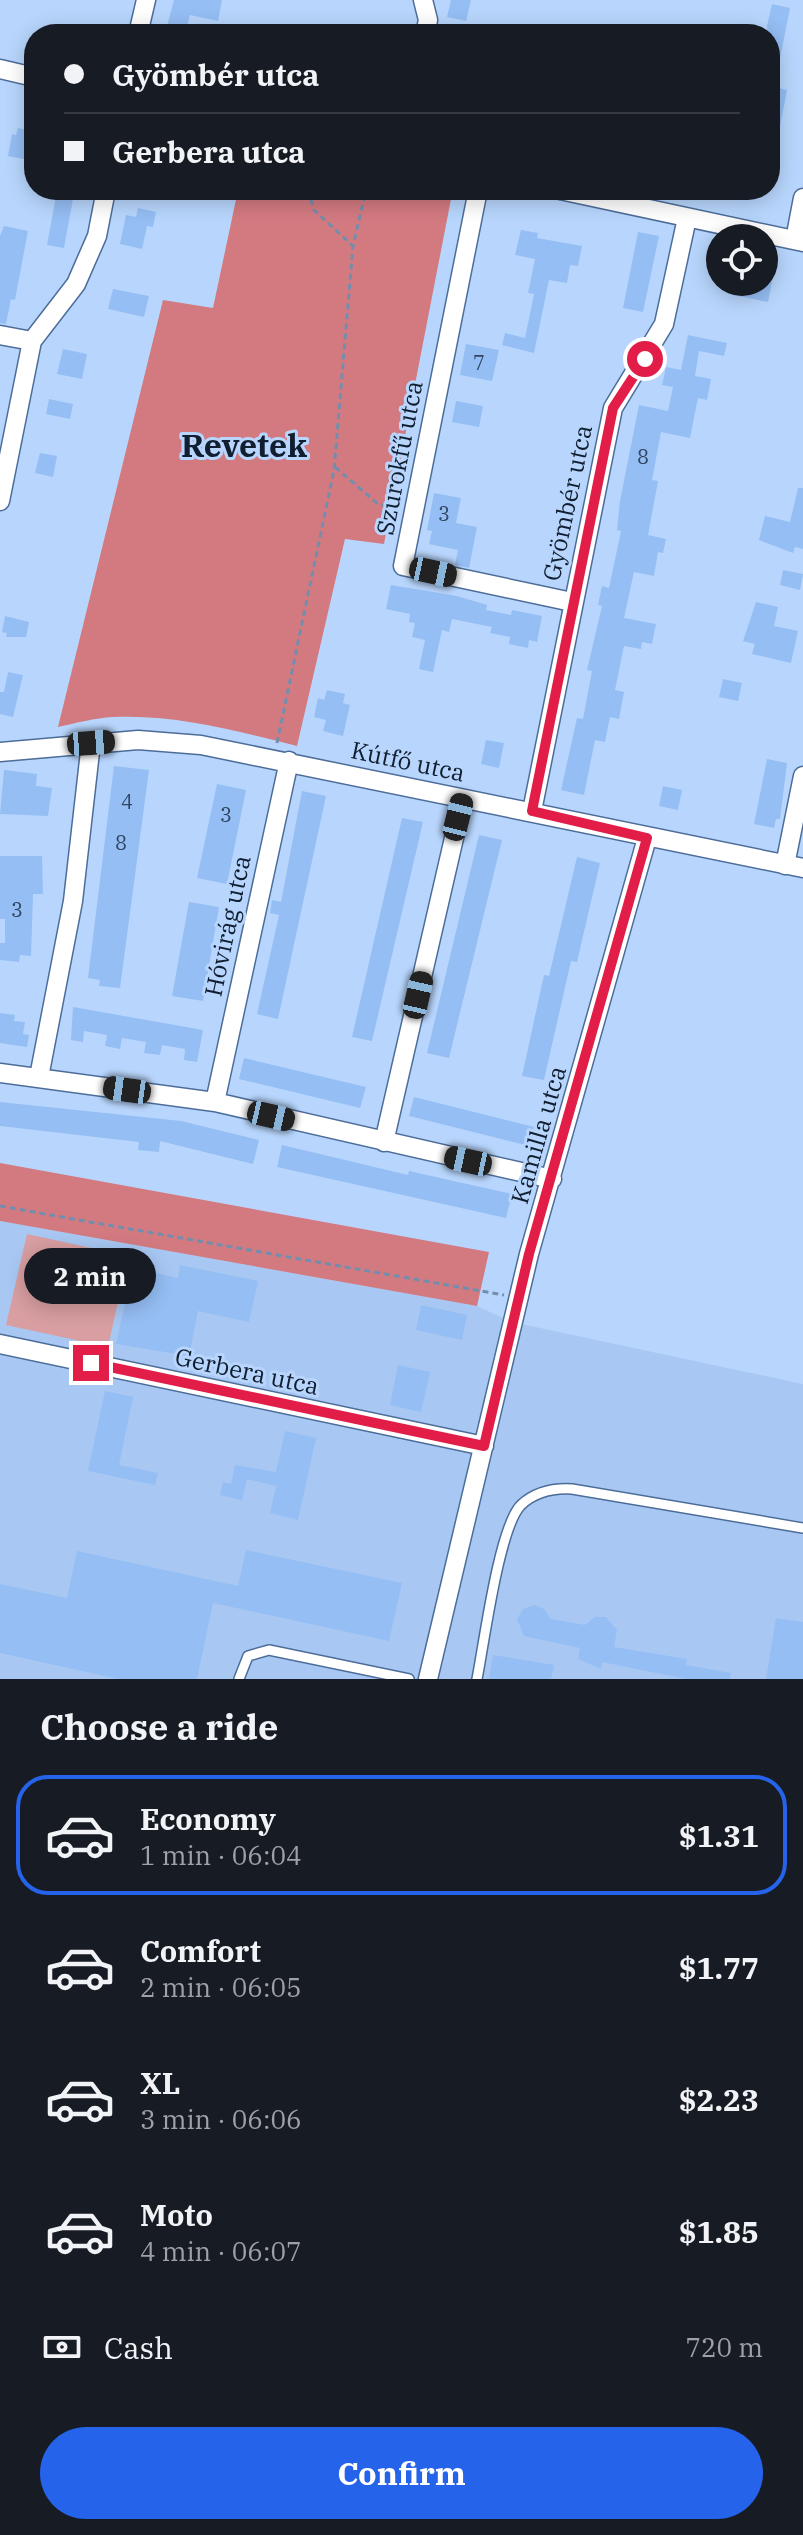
<!DOCTYPE html>
<html lang="en">
<head>
<meta charset="utf-8">
<style>
  :root { --surface:#171b24; --page:#242831; --text:#f1f3f6; --muted:#9ea1a6; --line:#363941; --accent:#2563eb }
  body { margin:0; font-family:"IBM Plex Serif",serif; background:var(--page); color:var(--text); height:100vh; display:flex; flex-direction:column; font-size:30px; white-space:nowrap }
  * { box-sizing:border-box; margin:0 }
  p { font-size:26px; color:var(--muted) }
  .icon { flex:none; width:44px; height:44px; fill:none; stroke:currentColor; stroke-width:2; stroke-linecap:round; stroke-linejoin:round }
  .map { position:relative; height:1679px; overflow:hidden }
  .sheet { display:flex; flex-direction:column; background:var(--surface); flex:1 }
  .sheet>* { flex:none }
  .top-card { position:absolute; left:24px; top:24px; width:756px; height:176px; border-radius:32px; box-shadow:0 4px 20px #0003; display:grid; align-content:center; height:176px; padding:0 40px; background:var(--surface) }
  .controls { position:absolute; left:706px; top:224px; display:grid; gap:16px }
  .controls a { display:grid; place-items:center; width:72px; height:72px; border-radius:50%; background:var(--surface); box-shadow:0 4px 20px #0003; font-size:40px }
  .end { position:absolute; width:36px; height:36px; margin:-18px; border:10px solid #e11d48; background:#fff; box-shadow:0 0 0 4px #fff }
  .from { border-radius:50% }
  .bubble { position:absolute; height:56px; border-radius:28px; background:var(--surface); box-shadow:0 4px 20px #0003; font-size:26px; font-weight:800; line-height:56px; text-align:center }
  .car { position:absolute; width:24px; height:48px; margin:-24px -12px; border-radius:10px; box-shadow:0 0 6px 2px #0007; background:linear-gradient(#222 24%,#8ab4d8 0 40%,#222 0 76%,#8ab4d8 0 86%,#222 0) }
  .top-card b { display:flex; align-items:center; gap:28px; height:76px; font-size:30px }
  .top-card b+b { border-top:2px solid var(--line) }
  .top-card i { width:20px; height:20px; background:var(--text) }
  ul { padding:0; list-style:none }
  li { display:flex; align-items:center; gap:24px; height:120px; margin:0 16px 12px; padding:0 24px; border:4px solid transparent; border-radius:32px }
  li div { flex:1 }
  li b { display:block; font-size:30px }
  li em { font-style:normal; font-weight:800 }
  li.selected { border-color:var(--accent) }
  li>.icon { width:72px; height:72px; stroke-width:1.5 }
  h2 { padding:0 40px; font-size:36px; line-height:96px }
  .pay { display:flex; align-items:center; gap:20px; height:88px; padding:0 40px; font-size:30px }
  .pay p { margin-inline-start:auto }
  .button { display:flex; gap:16px; margin-top:auto; padding:16px 40px }
  .button a { flex:1; height:92px; border-radius:48px; background:var(--accent); color:#fff; font-size:32px; font-weight:800; line-height:92px; text-align:center }
  .map>svg:first-child { display:block }
  .built { fill:#a8c8f3 }
  .green { fill:#d89ea1 }
  .forest { fill:#d37a81 }
  .building { fill:#95bef4 }
  .lines { fill:none; stroke-linecap:round; stroke-linejoin:round }
  .service-casing { stroke:#4c6d99; stroke-width:12 }
  .minor-casing { stroke:#4c6d99; stroke-width:21 }
  .path { stroke:#758dac; stroke-width:3; stroke-dasharray:6 4; stroke-linecap:butt }
  .service { stroke:#fff; stroke-width:9 }
  .minor { stroke:#fff; stroke-width:18 }
  .route { stroke:#e11d48; stroke-width:10 }
  .labels { text-anchor:middle; stroke-width:6; stroke-linejoin:round; paint-order:stroke }
  .number-label { font-size:20px; fill:#314661 }
  .street-label { font-size:24px; fill:#101e30; stroke:#b8d6fd }
  .district-label { font-size:32px; font-weight:bold; fill:#101e30; stroke:#b8d6fd }
</style>
</head>
<body>
<div class="map">
<svg width="803" height="1679" viewBox="0 0 803 1679">
  <rect width="100%" height="100%" fill="#b8d6fd"/>
  <path class="built" d="M 0,1221 L 477,1306 L 512,1322 L 803,1384 L 803,1679 L 0,1679 Z"/>
  <path class="green" d="M 27,1234 L 128,1256 L 108,1347 L 6,1325 Z"/>
  <path class="forest" d="M 238,190 L 435,190 L 452,194 L 384,544 L 345,539 L 297,746 C 237,731 176,714 113,717 C 95,718 76,723 58,727 L 163,300 L 213,308 Z
    M 0,1163 L 489,1252 L 477,1306 L 0,1221 Z"/>
  <path class="building" d="M 174,0 L 222,0 L 218,21 L 190,15 L 185,34 L 165,34 Z
    M 451,0 L 471,0 L 466,21 L 447,17 Z
    M 772,4 L 790,8 L 776,79 L 770,79 L 767,26 Z
    M 770,86 L 787,90 L 776,147 L 770,147 Z
    M 18,128 L 32,131 L 28,148 L 34,150 L 34,161 L 8,156 L 12,134 L 16,135 Z
    M 56,196 L 73,199 L 64,248 L 47,245 Z
    M 138,208 L 156,212 L 153,227 L 147,226 L 142,249 L 120,244 L 126,215 L 136,217 Z
    M 4,226 L 28,231 L 15,300 L 11,299 L 6,324 L 0,323 L 0,236 Z
    M 521,230 L 538,233 L 537,238 L 582,246 L 578,266 L 570,265 L 567,283 L 549,280 L 534,353 L 502,345 L 505,333 L 525,338 L 534,294 L 528,293 L 535,259 L 515,255 Z
    M 638,232 L 659,236 L 643,312 L 623,308 Z
    M 737,282 L 772,282 L 768,302 L 734,295 Z
    M 113,289 L 149,296 L 144,317 L 108,309 Z
    M 688,335 L 727,343 L 724,356 L 699,351 L 695,376 L 711,379 L 707,400 L 698,398 L 690,438 L 661,432 L 652,480 L 658,481 L 648,535 L 666,539 L 663,553 L 658,552 L 654,576 L 634,572 L 624,618 L 656,624 L 652,644 L 642,642 L 641,649 L 624,646 L 615,690 L 624,692 L 619,719 L 610,717 L 605,742 L 595,740 L 584,795 L 561,790 L 577,718 L 583,719 L 592,671 L 587,670 L 602,606 L 598,605 L 602,586 L 609,588 L 621,531 L 617,530 L 620,501 L 639,405 L 668,411 L 673,387 L 662,385 L 666,367 L 681,370 Z
    M 466,344 L 499,350 L 492,381 L 460,375 Z
    M 63,349 L 87,354 L 82,379 L 57,374 Z
    M 49,399 L 73,404 L 70,419 L 46,414 Z
    M 456,401 L 483,406 L 479,427 L 452,422 Z
    M 40,453 L 57,456 L 53,477 L 35,473 Z
    M 798,488 L 803,488 L 803,549 L 795,547 L 793,553 L 759,540 L 765,516 L 790,522 Z
    M 434,493 L 461,498 L 456,523 L 477,527 L 469,568 L 455,565 L 458,550 L 429,544 L 432,531 L 427,530 Z
    M 783,570 L 803,574 L 800,590 L 780,585 Z
    M 391,585 L 457,596 L 487,605 L 486,610 L 511,615 L 512,610 L 542,616 L 537,642 L 529,640 L 528,648 L 509,644 L 510,637 L 490,633 L 492,627 L 452,619 L 449,632 L 442,630 L 433,672 L 419,669 L 425,640 L 412,637 L 415,623 L 409,622 L 410,614 L 386,609 Z
    M 756,602 L 778,607 L 774,626 L 798,631 L 791,663 L 752,654 L 755,644 L 743,641 Z
    M 5,616 L 29,622 L 26,637 L 6,637 L 7,633 L 2,632 Z
    M 8,672 L 23,675 L 13,717 L 0,714 L 0,692 L 4,692 Z
    M 723,679 L 742,683 L 738,701 L 719,697 Z
    M 327,690 L 345,694 L 343,703 L 350,705 L 343,736 L 323,731 L 326,720 L 314,717 L 318,698 L 324,700 Z
    M 486,740 L 504,743 L 499,768 L 481,764 Z
    M 767,759 L 787,763 L 780,819 L 776,819 L 774,828 L 754,824 Z
    M 114,766 L 149,770 L 120,988 L 99,986 L 100,980 L 88,978 Z
    M 4,770 L 37,774 L 36,786 L 52,788 L 48,816 L 0,814 Z
    M 217,784 L 246,790 L 227,884 L 197,878 Z
    M 663,786 L 682,790 L 678,810 L 659,806 Z
    M 302,791 L 326,796 L 278,1019 L 257,1014 L 279,915 L 270,913 L 272,900 L 281,902 Z
    M 402,818 L 423,822 L 372,1041 L 352,1037 Z
    M 479,835 L 502,840 L 449,1058 L 427,1053 Z
    M 0,856 L 42,856 L 43,894 L 33,894 L 31,956 L 20,955 L 19,962 L 0,960 L 0,943 L 5,943 L 5,919 L 0,919 Z
    M 577,857 L 600,863 L 577,962 L 571,961 L 544,1080 L 522,1076 L 544,975 L 549,976 Z
    M 189,902 L 219,907 L 203,1001 L 172,996 Z
    M 73,1007 L 203,1030 L 197,1062 L 184,1060 L 185,1049 L 162,1045 L 160,1055 L 144,1053 L 146,1042 L 122,1038 L 120,1049 L 105,1046 L 107,1035 L 84,1031 L 83,1042 L 71,1040 Z
    M 0,1013 L 15,1015 L 14,1021 L 25,1022 L 23,1034 L 29,1035 L 27,1047 L 0,1043 Z
    M 244,1058 L 366,1087 L 360,1108 L 239,1079 Z
    M 414,1097 L 534,1127 L 529,1146 L 409,1116 Z
    M 0,1102 L 181,1121 L 259,1140 L 253,1164 L 160,1141 L 159,1152 L 138,1150 L 139,1142 L 0,1126 Z
    M 282,1145 L 408,1175 L 409,1171 L 512,1194 L 506,1218 L 277,1167 Z
    M 180,1265 L 258,1281 L 249,1322 L 198,1311 L 189,1356 L 116,1344 L 133,1268 L 178,1278 Z
    M 421,1305 L 467,1315 L 462,1340 L 416,1330 Z
    M 398,1365 L 430,1372 L 421,1412 L 390,1405 Z
    M 105,1391 L 133,1397 L 119,1465 L 158,1473 L 155,1485 L 88,1471 Z
    M 285,1431 L 316,1438 L 298,1520 L 270,1513 L 276,1486 L 247,1479 L 242,1500 L 220,1495 L 223,1482 L 231,1484 L 235,1465 L 276,1472 Z
    M 246,1550 L 402,1583 L 389,1641 L 213,1603 L 197,1679 L 119,1679 L 0,1653 L 0,1584 L 67,1598 L 77,1551 L 238,1586 Z
    M 534,1605 L 544,1609 L 551,1619 L 585,1625 L 595,1617 L 606,1617 L 617,1630 L 614,1647 L 687,1659 L 686,1665 L 731,1673 L 730,1679 L 686,1679 L 602,1662 L 601,1669 L 578,1659 L 580,1648 L 524,1636 L 517,1619 L 523,1609 Z
    M 776,1618 L 803,1622 L 803,1679 L 766,1679 Z
    M 493,1655 L 554,1665 L 551,1679 L 489,1679 Z"/>
  <g class="lines">
    <defs>
      <path id="service" d="M 239,1679 L 248,1656 L 269,1650 L 409,1679
        M 477,1679 C 484,1644 499,1527 521,1505 C 535,1492 554,1488 572,1489 L 803,1528"/>
      <path id="minor" d="M 423,0 L 428,20 L 425,34
        M 138,34 L 146,0
        M 0,69 L 34,77
        M 478,190 L 403,566 L 572,602
        M 560,190 L 803,242
        M 795,240 L 803,198
        M 0,335 L 32,341
        M 0,501 L 32,341 L 76,284 L 97,236 L 106,190
        M 0,752 L 138,740 L 201,745 L 803,868
        M 532,811 L 613,408 L 664,324 L 687,218
        M 785,865 L 803,776
        M 0,1073 L 215,1102 L 552,1179
        M 39,1077 L 73,901 L 91,743
        M 215,1102 L 289,761
        M 384,1142 L 463,799
        M 0,1344 L 484,1446
        M 428,1679 L 529,1254 L 647,838"/>
    </defs>
    <use href="#service" class="service-casing"/>
    <use href="#minor" class="minor-casing"/>
    <path class="path" d="M 308,190 L 314,210 L 353,246
      M 335,467 L 378,504 L 397,508
      M 277,743 L 334,470 L 353,246 L 366,190
      M 0,1206 L 504,1295"/>
    <use href="#service" class="service"/>
    <use href="#minor" class="minor"/>
  </g>
  <g class="lines">
    <path class="route" d="M 91,1363 L 484,1446 L 529,1254 L 647,838 L 532,811 L 613,408 L 645,359"/>
  </g>
  <g class="labels">
    <g class="number-label">
      <text x="479" y="370">7</text>
      <text x="643" y="464">8</text>
      <text x="444" y="521">3</text>
      <text x="127" y="809">4</text>
      <text x="226" y="822">3</text>
      <text x="121" y="850">8</text>
      <text x="17" y="917">3</text>
    </g>
    <g class="street-label">
      <text transform="translate(400 458) rotate(-79)" y="8">Szurokfű utca</text>
      <text transform="translate(568 503) rotate(-78)" y="8">Gyömbér utca</text>
      <text transform="translate(408 762) rotate(12)" y="8">Kútfő utca</text>
      <text transform="translate(228 926) rotate(-78)" y="8">Hóvirág utca</text>
      <text transform="translate(539 1135) rotate(-74)" y="8">Kamilla utca</text>
      <text transform="translate(247 1372) rotate(12)" y="8">Gerbera utca</text>
    </g>
    <g class="district-label">
      <text x="244" y="457">Revetek</text>
    </g>
  </g>
</svg>
<div class="controls">
<a><svg class="icon" aria-label="locate" viewBox="0 0 24 24"><circle cx="12" cy="12" r="6"/><path d="M12 2v4M12 18v4M2 12h4M18 12h4"/></svg></a>
</div>
<i class="end from" style="left:645px;top:359px"></i>
<i class="end" style="left:91px;top:1363px"></i>
<div class="bubble" style="left:24px;top:1248px;width:132px">2 min</div>
<i class="car" style="left:433px;top:572px;rotate:102deg"></i>
<i class="car" style="left:91px;top:743px;rotate:86deg"></i>
<i class="car" style="left:458px;top:817px;rotate:14deg"></i>
<i class="car" style="left:418px;top:995px;rotate:13deg"></i>
<i class="car" style="left:127px;top:1090px;rotate:278deg"></i>
<i class="car" style="left:271px;top:1116px;rotate:103deg"></i>
<i class="car" style="left:468px;top:1161px;rotate:282deg"></i>
<div class="top-card">
<b><i class="from"></i>Gyömbér utca</b>
<b><i></i>Gerbera utca</b>
</div>
</div>
<section class="sheet">
<h2>Choose a ride</h2>
<ul>
<li class="selected"><svg class="icon" aria-label="car" viewBox="0 0 24 24"><path d="M5 17H2v-5l4-1 3-4h7l3 4 3 1v5h-3M9 17h6M6 11h13"/><circle cx="7" cy="17" r="2"/><circle cx="17" cy="17" r="2"/></svg><div><b>Economy</b><p>1 min · 06:04</p></div><em>$1.31</em></li>
<li><svg class="icon" aria-label="car" viewBox="0 0 24 24"><path d="M5 17H2v-5l4-1 3-4h7l3 4 3 1v5h-3M9 17h6M6 11h13"/><circle cx="7" cy="17" r="2"/><circle cx="17" cy="17" r="2"/></svg><div><b>Comfort</b><p>2 min · 06:05</p></div><em>$1.77</em></li>
<li><svg class="icon" aria-label="car" viewBox="0 0 24 24"><path d="M5 17H2v-5l4-1 3-4h7l3 4 3 1v5h-3M9 17h6M6 11h13"/><circle cx="7" cy="17" r="2"/><circle cx="17" cy="17" r="2"/></svg><div><b>XL</b><p>3 min · 06:06</p></div><em>$2.23</em></li>
<li><svg class="icon" aria-label="car" viewBox="0 0 24 24"><path d="M5 17H2v-5l4-1 3-4h7l3 4 3 1v5h-3M9 17h6M6 11h13"/><circle cx="7" cy="17" r="2"/><circle cx="17" cy="17" r="2"/></svg><div><b>Moto</b><p>4 min · 06:07</p></div><em>$1.85</em></li>
</ul>
<div class="pay"><svg class="icon" aria-label="cash" viewBox="0 0 24 24"><path d="M3 7h18v10H3z"/><circle cx="12" cy="12" r="2"/></svg>Cash<p>720 m</p></div>
<div class="button"><a>Confirm</a></div>
</section>
</body>
</html>
